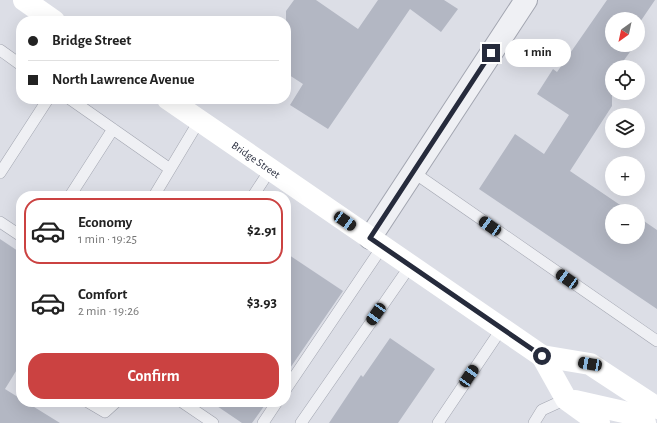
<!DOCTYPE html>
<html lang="en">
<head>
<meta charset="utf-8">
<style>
  :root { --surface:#fff; --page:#f2f2f2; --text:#222; --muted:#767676; --line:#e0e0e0; --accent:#cb4241 }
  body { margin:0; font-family:"Alegreya Sans",sans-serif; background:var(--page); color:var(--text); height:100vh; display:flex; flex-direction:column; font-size:15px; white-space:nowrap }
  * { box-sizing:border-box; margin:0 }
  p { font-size:13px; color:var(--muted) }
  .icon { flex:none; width:22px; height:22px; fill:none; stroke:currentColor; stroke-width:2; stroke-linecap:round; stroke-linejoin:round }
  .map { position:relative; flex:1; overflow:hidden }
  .side { position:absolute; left:16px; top:191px; width:275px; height:216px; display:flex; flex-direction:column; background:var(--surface); border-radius:16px; box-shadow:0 4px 16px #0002 }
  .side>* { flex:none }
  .hud { position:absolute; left:16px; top:16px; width:275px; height:88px; border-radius:16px; box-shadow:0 4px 16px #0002; display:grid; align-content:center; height:88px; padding:0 12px; background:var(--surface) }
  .needle { width:26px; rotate:213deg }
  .tools { position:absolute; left:605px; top:12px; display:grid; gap:8px }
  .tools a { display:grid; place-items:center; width:40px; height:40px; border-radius:50%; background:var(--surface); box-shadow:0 4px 16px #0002; font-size:20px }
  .end { position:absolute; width:18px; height:18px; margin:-9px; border:5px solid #262b3c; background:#fff; box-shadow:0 0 0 2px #fff }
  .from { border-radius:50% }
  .bubble { position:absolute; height:28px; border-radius:14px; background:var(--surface); box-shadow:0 4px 16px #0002; font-size:13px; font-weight:700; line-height:28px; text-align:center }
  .car { position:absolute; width:12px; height:24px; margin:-12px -6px; border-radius:5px; box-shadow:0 0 3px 1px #0007; background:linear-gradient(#222 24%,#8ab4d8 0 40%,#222 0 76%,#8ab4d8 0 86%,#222 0) }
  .hud b { display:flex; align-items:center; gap:14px; height:38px; font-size:15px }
  .hud b+b { border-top:1px solid var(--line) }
  .hud i { width:10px; height:10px; background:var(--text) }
  ul { padding:7px 0 0; list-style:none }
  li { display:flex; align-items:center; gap:12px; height:66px; margin:0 8px 6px; padding:0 4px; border:2px solid transparent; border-radius:16px }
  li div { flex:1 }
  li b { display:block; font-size:15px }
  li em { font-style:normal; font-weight:700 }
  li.current { border-color:var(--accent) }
  li>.icon { width:36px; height:36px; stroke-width:1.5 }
  .cta { display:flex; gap:8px; margin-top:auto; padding:8px 12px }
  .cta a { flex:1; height:46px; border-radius:16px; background:var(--accent); color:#fff; font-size:16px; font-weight:700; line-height:46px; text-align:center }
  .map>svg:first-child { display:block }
  .building { fill:#b3b7c3 }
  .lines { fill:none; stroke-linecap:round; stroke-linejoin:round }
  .lane-casing { stroke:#a2a5b0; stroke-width:12 }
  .street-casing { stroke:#a2a5b0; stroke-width:24 }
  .lane { stroke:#eff0f4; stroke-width:11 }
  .street { stroke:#eff0f4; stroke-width:22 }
  .secondary { stroke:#fff; stroke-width:22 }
  .route { stroke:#262b3c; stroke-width:5 }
  .labels { text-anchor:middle; stroke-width:3; stroke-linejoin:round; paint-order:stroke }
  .street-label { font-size:11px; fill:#262b3c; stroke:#ebedf4 }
</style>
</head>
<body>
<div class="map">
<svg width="657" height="423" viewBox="0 0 657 423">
  <rect width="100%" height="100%" fill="#dcdee6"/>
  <path class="building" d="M 294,0 L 316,0 L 358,29 L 378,0 L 444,0 L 458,9 L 441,32 L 410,9 L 328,129 L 290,105 L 303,84 L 286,73 L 286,11 Z
    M 607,0 L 655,0 L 638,25 L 638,19 L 612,19 L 612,45 L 635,45 L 619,67 L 612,67 L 612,106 L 570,171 L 629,211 L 612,211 L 612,237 L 638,237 L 638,217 L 657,230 L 657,309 L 479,189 L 515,134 L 544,154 L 569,115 L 537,94 L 553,69 L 557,72 Z
    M 0,239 L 21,253 L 21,363 L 5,389 L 21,399 L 21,402 L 26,402 L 60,423 L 0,423 Z
    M 286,253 L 343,291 L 286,374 Z
    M 390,338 L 435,369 L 398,423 L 329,423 L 361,375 L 363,377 Z
    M 211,402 L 267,402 L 252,423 L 242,423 Z"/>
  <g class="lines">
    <defs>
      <path id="lane" d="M 0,50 L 21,65
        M 70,99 L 170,169
        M 413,172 L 657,341
        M 0,173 L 48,99
        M 70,196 L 113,129
        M 154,196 L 199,121
        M 253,196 L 270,170
        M 0,222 L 21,236
        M 286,389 L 382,247
        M 88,402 L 105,412 L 116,402
        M 182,402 L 213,423
        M 263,423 L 277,402
        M 301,423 L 410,266
        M 438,423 L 502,328
        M 534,423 L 542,410 L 566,399"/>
      <path id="street" d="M 370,238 L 526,0"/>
    </defs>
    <use href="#lane" class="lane-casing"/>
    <use href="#street" class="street-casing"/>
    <use href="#lane" class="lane"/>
    <use href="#street" class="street"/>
    <g class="secondary">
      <path d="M 24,0 L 54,21"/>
      <path id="s1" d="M 168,99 L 542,356 L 590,364 L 657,408"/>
      <path d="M 542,356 L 566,399 L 599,423"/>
      <path d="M 575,401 L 628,413 L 645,423"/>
    </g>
  </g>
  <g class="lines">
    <path class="route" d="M 491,53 L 370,238 L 542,356"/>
  </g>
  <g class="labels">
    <g class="street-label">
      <text dy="4" stroke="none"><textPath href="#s1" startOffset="107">Bridge Street</textPath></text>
    </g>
  </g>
</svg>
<div class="tools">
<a><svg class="needle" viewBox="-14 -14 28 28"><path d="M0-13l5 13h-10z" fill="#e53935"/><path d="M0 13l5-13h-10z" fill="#767676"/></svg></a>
<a><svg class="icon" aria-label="locate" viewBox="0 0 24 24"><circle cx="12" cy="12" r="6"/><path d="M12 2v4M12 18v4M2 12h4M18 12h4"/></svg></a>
<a><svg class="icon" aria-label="layers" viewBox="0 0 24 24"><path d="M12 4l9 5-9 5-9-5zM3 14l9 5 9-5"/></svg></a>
<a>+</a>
<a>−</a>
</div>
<i class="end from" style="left:542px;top:356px"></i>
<i class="end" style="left:491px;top:53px"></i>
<div class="bubble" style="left:505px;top:39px;width:66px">1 min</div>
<i class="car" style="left:345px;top:221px;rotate:125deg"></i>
<i class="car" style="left:490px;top:226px;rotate:305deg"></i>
<i class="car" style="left:567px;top:279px;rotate:305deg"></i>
<i class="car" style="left:376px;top:314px;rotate:215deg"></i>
<i class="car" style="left:590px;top:364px;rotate:280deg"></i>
<i class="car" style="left:469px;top:376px;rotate:34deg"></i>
<div class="hud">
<b><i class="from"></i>Bridge Street</b>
<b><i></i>North Lawrence Avenue</b>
</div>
<section class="side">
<ul>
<li class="current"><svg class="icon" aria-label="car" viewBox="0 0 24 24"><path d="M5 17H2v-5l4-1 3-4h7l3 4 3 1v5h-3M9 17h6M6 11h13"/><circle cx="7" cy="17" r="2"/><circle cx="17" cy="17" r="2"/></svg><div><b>Economy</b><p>1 min · 19:25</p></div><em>$2.91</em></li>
<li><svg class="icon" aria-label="car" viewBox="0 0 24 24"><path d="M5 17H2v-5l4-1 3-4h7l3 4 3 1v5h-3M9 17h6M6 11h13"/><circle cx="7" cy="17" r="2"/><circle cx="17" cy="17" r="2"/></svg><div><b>Comfort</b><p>2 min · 19:26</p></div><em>$3.93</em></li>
</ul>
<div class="cta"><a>Confirm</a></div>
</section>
</div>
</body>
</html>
